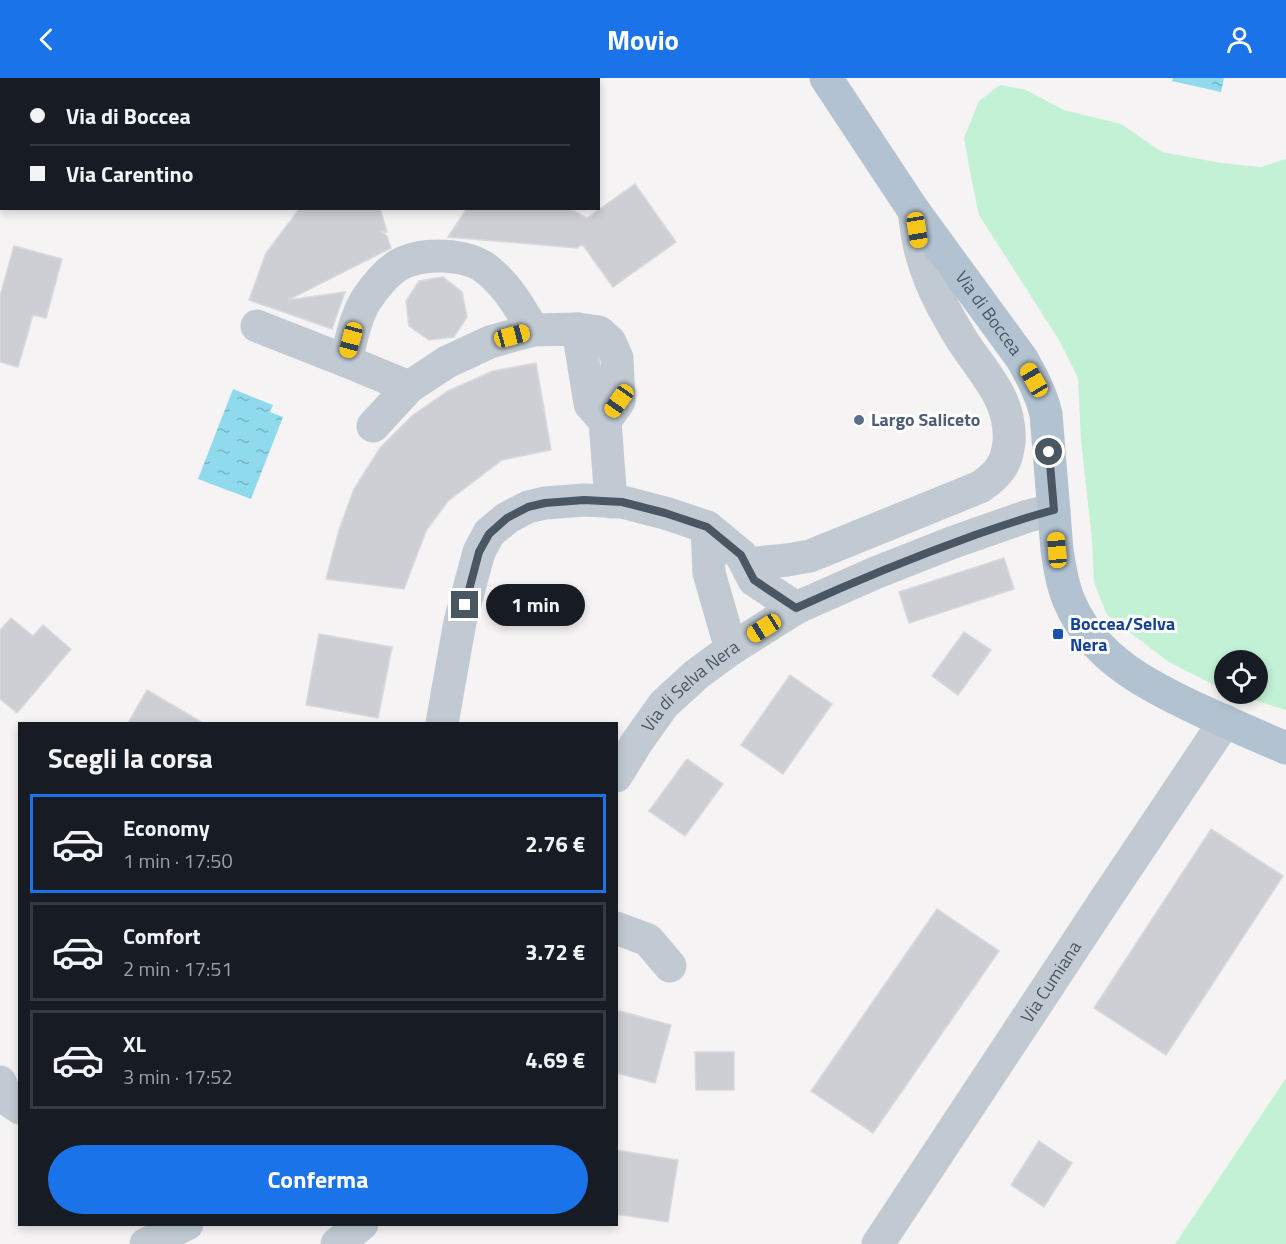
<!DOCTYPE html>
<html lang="it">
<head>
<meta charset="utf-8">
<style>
  :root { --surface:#171b24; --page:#242831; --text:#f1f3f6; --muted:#9ea1a6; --line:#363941; --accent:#1a73e8 }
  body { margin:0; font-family:"Titillium Web",sans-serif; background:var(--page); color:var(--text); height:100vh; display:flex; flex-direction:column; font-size:22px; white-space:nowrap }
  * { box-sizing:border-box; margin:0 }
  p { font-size:20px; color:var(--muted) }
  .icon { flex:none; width:33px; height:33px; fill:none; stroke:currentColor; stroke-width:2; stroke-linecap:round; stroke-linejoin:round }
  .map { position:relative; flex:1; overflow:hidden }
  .sheet { position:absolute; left:18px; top:644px; width:600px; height:504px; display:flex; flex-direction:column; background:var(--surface); border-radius:0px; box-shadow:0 3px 9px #0003 }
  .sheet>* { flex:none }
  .top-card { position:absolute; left:0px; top:0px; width:600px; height:132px; box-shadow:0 3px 9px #0003; display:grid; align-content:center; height:132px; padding:0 30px; background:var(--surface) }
  .tools { position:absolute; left:1214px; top:572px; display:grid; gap:12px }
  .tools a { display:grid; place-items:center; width:54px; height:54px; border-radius:50%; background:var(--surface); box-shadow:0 3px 9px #0003; font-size:30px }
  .end { position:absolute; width:27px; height:27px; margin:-14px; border:8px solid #4a5661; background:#fff; box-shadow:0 0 0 3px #fff }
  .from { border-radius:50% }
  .bubble { position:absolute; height:42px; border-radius:21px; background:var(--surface); box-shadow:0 3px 9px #0003; font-size:20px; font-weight:700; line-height:42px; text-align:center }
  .car { position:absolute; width:18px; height:36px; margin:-18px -9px; border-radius:8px; box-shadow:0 0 4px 2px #0007; background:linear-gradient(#f5c518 24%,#345 0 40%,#f5c518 0 76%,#345 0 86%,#f5c518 0) }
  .top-card b { display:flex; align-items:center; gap:21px; height:57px; font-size:22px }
  .top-card b+b { border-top:2px solid var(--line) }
  .top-card i { width:15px; height:15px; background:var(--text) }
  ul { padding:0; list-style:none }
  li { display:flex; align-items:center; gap:18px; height:99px; margin:0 12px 9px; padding:0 18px; border:3px solid var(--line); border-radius:0px }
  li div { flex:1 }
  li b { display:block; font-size:22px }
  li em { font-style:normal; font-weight:700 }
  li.selected { border-color:var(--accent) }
  li>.icon { width:54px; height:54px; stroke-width:1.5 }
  h2 { padding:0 30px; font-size:27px; line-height:72px }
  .primary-button { display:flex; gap:12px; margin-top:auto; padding:12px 30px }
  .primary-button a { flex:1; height:69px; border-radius:36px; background:var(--accent); color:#fff; font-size:24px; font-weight:700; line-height:69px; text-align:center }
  header { display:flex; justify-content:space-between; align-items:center; height:78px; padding:0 30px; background:var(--accent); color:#fff; font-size:27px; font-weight:700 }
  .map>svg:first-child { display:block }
  .green { fill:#c3f1d5 }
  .water { fill:url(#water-ripples) }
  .building { fill:#cdcfd5; stroke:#d7d9de; stroke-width:1.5 }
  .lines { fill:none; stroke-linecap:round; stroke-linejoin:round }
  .minor { stroke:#c1cad2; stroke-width:33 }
  .major { stroke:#b3c2d1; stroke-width:33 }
  .route { stroke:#4a5661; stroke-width:8 }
  .service-dot { fill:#5c6f8a; stroke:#fff; stroke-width:2 }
  .transit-dot { fill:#1a4fb4; stroke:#fff; stroke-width:2 }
  .labels { text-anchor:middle; stroke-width:6; stroke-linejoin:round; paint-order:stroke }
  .street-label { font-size:18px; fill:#4a5661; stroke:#fff }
  .service-label { font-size:18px; font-weight:bold; fill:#4e5e75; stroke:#fff; text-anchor:start }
  .transit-label { font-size:18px; font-weight:bold; fill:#164399; stroke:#fff; text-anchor:start }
</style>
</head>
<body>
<header><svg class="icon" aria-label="back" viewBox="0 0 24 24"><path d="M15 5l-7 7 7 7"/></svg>Movio<svg class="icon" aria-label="person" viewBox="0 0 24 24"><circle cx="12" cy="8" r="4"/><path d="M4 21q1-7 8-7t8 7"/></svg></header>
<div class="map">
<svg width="1286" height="1166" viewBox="0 0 1286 1166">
  <defs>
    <pattern id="water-ripples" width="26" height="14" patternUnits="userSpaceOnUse" patternTransform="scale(1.5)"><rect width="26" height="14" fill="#90daee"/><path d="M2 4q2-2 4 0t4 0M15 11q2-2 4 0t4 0" fill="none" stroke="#78b4c4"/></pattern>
  </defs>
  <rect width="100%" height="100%" fill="#f5f3f3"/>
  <path class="green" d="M 1000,7 L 1026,12 L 1064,32 L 1121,46 L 1162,74 L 1221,85 L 1261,89 L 1286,81 L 1286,632 L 1231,615 L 1257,615 L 1257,582 L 1224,582 L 1224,612 L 1169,584 L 1107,537 L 1094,504 L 1092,462 L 1081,362 L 1078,300 L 1059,262 L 979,137 L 972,104 L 964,60 L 979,23 Z
    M 1286,1000 L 1286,1166 L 1175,1166 Z"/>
  <path class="water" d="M 1173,0 L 1224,0 L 1221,14 L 1172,3 Z
    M 233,311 L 273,327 L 270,334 L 283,339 L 251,421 L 198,401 Z"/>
  <path class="building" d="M 635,106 L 676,164 L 613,209 L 582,166 L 577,170 L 448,159 L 467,130 L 568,130 L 587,140 Z
    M 300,130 L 380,130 L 387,154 L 382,154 L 387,158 L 391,170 L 288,222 L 345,214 L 332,251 L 249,222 L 266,175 Z
    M 14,168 L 62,181 L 46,240 L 33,237 L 18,289 L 0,284 L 0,218 Z
    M 443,199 L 462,214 L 467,239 L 454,259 L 429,262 L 409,248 L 406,223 L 419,203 Z
    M 536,285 L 551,372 L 502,382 L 448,423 L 426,453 L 404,511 L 326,501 L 339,452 L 354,411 L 380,370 L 413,337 L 448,313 L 493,293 Z
    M 1004,480 L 1014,511 L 909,545 L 899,514 Z
    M 11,540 L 33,558 L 43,547 L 71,571 L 17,635 L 0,621 L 0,552 Z
    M 964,554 L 991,572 L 958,617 L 932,598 Z
    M 319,556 L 392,569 L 378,640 L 306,627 Z
    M 790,597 L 832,626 L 783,696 L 741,667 Z
    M 147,612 L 203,645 L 128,645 Z
    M 687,681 L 723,706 L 685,758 L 649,733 Z
    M 1211,751 L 1283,798 L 1166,977 L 1094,930 Z
    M 937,831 L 999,873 L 873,1055 L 811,1013 Z
    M 616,932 L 671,947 L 655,1005 L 616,995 Z
    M 695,974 L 734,974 L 734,1012 L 696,1012 Z
    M 1039,1063 L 1072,1085 L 1044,1129 L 1011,1107 Z
    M 616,1072 L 678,1082 L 668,1144 L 616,1136 Z"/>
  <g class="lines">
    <g class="minor">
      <path d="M 146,2 L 147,0"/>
      <path d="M 0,110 L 2,111"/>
      <path d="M 257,248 L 346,283 L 409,309"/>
      <path d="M 578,251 L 599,254 L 610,264 L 617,280 L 619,323 L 605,343"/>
      <path d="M 346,283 C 351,263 355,240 366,222 C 374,210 385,196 397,188 C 421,173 468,175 489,193 C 509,210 520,230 533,252"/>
      <path d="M 373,348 L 409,309 L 447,284 L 490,264 L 533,252 L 578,251 L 590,326 L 605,343 L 611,424"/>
      <path d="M 707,449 L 709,495 L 731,571"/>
      <path d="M 746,486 L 787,482 L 810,478 L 980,409 C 998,397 1007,386 1009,364 C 1012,321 983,295 962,262 C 955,251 949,240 943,229 C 934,212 926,193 921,174 C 917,161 916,146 914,133"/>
      <path d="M 442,645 L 460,544 L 479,474 L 489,455 L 507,440 L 528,429 L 545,425 L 584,422 L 622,424 L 665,435 L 707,449 L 741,477 L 754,502 L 796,530"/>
      <path id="s1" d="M 616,698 L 637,664 L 664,626 L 697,596 L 731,571 L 796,530 L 875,495 L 951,465 L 1028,438 L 1054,432"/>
      <path d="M 616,850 L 648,862 L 670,888"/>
      <path d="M 0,1004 L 8,1022 L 20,1030"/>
      <path d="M 146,1166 L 187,1146"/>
      <path d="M 337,1166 L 362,1146"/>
      <path id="s2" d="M 878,1166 L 1107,819 L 1225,643"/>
    </g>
    <path class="major" id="s3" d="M 826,0 L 914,133 L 1022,281 C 1032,299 1041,315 1046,336 L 1057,472 C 1060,490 1062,508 1070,525 C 1094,581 1150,609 1202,633 C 1230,646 1258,658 1286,670"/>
  </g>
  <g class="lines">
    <path class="route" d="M 465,527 L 479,474 L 489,456 L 507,440 L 528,429 L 545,425 L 584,422 L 622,424 L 665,435 L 707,449 L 741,477 L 754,502 L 796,530 C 855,503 914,479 975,457 C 1001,448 1027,439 1054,432 L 1049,374"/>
  </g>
  <circle class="service-dot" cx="859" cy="342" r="6"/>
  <rect class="transit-dot" x="1052" y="550" width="12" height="12" rx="3"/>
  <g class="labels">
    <g class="street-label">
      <text dy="6" stroke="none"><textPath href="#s3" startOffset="286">Via di Boccea</textPath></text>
      <text dy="6" stroke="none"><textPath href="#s1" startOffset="118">Via di Selva Nera</textPath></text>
      <text dy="6" stroke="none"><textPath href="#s2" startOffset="314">Via Cumiana</textPath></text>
    </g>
    <g class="service-label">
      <text x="871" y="348">Largo Saliceto</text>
    </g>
    <g class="transit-label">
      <text x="1070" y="552">Boccea/Selva<tspan x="1070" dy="21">Nera</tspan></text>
    </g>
  </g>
</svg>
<div class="tools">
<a><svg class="icon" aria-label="locate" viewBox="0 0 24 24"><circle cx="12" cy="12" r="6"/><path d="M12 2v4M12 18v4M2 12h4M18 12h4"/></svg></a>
</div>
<i class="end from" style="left:1049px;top:374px"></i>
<i class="end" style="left:465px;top:527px"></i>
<div class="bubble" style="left:486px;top:506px;width:99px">1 min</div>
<i class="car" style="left:917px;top:152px;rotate:171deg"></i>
<i class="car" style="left:512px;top:258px;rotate:75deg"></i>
<i class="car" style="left:351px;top:262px;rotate:195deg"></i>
<i class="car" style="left:1034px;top:302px;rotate:330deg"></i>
<i class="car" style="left:619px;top:323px;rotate:215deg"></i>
<i class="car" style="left:1057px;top:472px;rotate:355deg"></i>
<i class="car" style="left:764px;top:550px;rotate:238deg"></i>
<div class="top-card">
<b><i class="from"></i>Via di Boccea</b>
<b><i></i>Via Carentino</b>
</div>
<section class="sheet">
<h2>Scegli la corsa</h2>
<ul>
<li class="selected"><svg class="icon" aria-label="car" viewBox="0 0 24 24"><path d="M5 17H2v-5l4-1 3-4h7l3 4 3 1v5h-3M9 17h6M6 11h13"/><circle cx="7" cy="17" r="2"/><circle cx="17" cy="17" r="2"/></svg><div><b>Economy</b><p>1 min · 17:50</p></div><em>2.76 €</em></li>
<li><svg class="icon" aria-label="car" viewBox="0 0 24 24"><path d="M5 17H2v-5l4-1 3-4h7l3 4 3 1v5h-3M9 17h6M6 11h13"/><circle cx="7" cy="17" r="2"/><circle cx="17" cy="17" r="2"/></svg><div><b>Comfort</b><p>2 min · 17:51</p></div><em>3.72 €</em></li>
<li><svg class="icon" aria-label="car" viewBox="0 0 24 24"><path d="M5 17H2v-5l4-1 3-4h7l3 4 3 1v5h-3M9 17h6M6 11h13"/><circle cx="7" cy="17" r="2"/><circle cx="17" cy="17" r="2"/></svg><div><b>XL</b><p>3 min · 17:52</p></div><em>4.69 €</em></li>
</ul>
<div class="primary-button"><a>Conferma</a></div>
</section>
</div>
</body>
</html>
